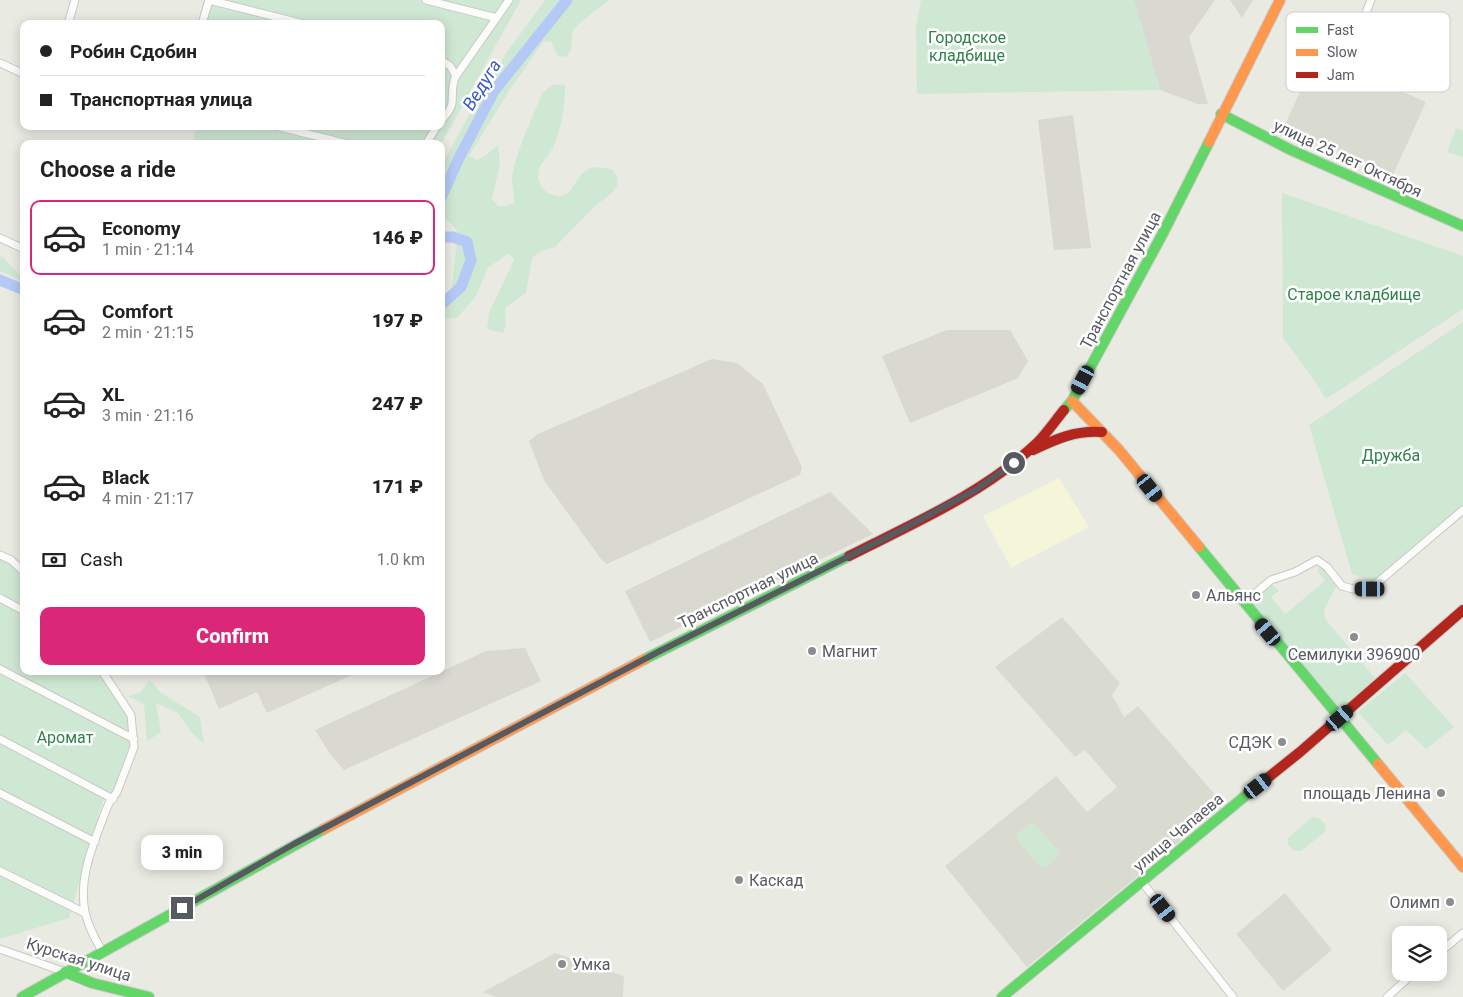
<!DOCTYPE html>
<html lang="en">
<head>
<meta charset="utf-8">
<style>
  :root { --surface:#fff; --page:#f6f6f6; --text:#222; --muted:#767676; --line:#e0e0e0; --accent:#db2777 }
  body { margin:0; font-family:Roboto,sans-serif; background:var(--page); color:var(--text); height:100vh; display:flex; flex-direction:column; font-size:19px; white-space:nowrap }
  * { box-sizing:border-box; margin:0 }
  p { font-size:16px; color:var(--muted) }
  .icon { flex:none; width:28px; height:28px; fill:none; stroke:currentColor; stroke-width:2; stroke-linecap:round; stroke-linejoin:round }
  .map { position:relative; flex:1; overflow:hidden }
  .sheet { position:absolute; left:20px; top:140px; width:425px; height:535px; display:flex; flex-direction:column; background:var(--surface); border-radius:10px; box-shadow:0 2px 12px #0003 }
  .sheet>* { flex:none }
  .hud { position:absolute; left:20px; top:20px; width:425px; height:110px; border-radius:10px; box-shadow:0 2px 12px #0003; display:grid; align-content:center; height:110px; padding:0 20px; background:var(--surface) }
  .tools { position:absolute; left:1392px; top:926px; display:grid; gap:10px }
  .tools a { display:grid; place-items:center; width:55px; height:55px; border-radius:10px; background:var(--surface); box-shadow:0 2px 12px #0003; font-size:25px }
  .end { position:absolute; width:22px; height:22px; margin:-11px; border:6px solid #585a62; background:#fff; box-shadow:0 0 0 2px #fff }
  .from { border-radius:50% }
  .bubble { position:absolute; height:35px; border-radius:10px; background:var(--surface); box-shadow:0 2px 12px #0003; font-size:16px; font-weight:800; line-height:35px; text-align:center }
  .car { position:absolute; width:15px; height:30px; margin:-15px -8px; border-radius:6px; box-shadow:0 0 4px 1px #0007; background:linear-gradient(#222 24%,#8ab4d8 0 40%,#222 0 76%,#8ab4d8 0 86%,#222 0) }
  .hud b { display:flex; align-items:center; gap:18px; height:48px; font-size:19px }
  .hud b+b { border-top:1px solid var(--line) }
  .hud i { width:12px; height:12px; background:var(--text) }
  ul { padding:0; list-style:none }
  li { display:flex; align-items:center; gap:15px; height:75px; margin:0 10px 8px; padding:0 10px; border:2px solid transparent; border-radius:10px }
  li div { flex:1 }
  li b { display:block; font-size:19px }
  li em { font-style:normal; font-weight:800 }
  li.current { border-color:var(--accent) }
  li>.icon { width:45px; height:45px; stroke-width:1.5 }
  h2 { padding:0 20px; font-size:22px; line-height:60px }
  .pay { display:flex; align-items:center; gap:12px; height:55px; padding:0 20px; font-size:19px }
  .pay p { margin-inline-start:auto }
  .action { display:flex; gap:10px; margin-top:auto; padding:10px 20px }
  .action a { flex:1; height:58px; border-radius:10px; background:var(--accent); color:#fff; font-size:20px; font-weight:800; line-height:58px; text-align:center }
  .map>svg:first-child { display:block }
  .commercial { fill:#f5f6d9 }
  .industrial { fill:#d9d9d2 }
  .education { fill:#dadbd0 }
  .green { fill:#cfe8d3 }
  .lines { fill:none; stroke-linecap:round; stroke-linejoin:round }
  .river { stroke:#b4c9f6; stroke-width:11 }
  .street-casing { stroke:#c8c8c7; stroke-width:9 }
  .fast-casing { stroke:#c8c9c8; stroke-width:12 }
  .slow-casing { stroke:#c8c9c8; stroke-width:12 }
  .jam-casing { stroke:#c8c9c8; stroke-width:12 }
  .street { stroke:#fcfcfb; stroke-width:7 }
  .fast { stroke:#63d668; stroke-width:10 }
  .slow { stroke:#ff974d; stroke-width:10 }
  .jam { stroke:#b3261e; stroke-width:10 }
  .route { stroke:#585a62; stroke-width:6 }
  .poi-dot { fill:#8b8c8f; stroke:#fff; stroke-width:2 }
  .labels { text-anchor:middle; stroke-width:5; stroke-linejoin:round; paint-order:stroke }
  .park-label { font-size:16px; fill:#2f8249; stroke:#fff }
  .street-label { font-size:16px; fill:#585a62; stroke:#fff }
  .poi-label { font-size:16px; fill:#585a62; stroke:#fff; text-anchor:start }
  .water-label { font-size:18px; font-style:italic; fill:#3a5ac8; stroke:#fff }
  .key { fill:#fff; stroke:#cdced0; stroke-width:1 }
  .key-label { font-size:14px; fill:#585a62 }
</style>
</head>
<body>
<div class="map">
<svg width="1463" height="997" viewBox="0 0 1463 997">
  <rect width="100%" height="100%" fill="#e9eae2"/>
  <path class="commercial" d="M 1059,478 L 1089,527 L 1011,568 L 983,516 Z"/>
  <path class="industrial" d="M 1134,0 L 1215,0 L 1189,37 L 1208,104 L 1198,104 L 1160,90 Z
    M 1230,0 L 1253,0 L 1242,18 Z
    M 1073,115 L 1091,248 L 1054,250 L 1038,120 Z
    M 947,330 L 1010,330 L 1028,361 L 1018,378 L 910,423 L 882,356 Z
    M 712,359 L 737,363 L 763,384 L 802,467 L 800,475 L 607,564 L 601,559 L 544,480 L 529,441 L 538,434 Z
    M 830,492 L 873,534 L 650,642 L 625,591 Z
    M 525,648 L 541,681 L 344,770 L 330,754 L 315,730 L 486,651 Z
    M 203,671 L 361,671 L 267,713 L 257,692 L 219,709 Z"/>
  <path class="education" d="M 1317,54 L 1426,102 L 1393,175 L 1284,127 Z
    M 1062,617 L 1120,683 L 1112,695 L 1124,717 L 1138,706 L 1224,805 L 1027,967 L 945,866 L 1056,776 L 1087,812 L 1117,787 L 1085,750 L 1075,757 L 995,667 Z
    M 1285,893 L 1332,950 L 1283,991 L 1236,934 Z
    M 555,953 L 624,976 L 623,997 L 497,997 L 483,992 Z"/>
  <path class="green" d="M 204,0 L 521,0 L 441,144 L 192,144 L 197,126 L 441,126 L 441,24 L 197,24 Z
    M 545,0 L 609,0 C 602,6 576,24 573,31 C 569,42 576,46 566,57 L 558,56 L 551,41 L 543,42 L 509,91 L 469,156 L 477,160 L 485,156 L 498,145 L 500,164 L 492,199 L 498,206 L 506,206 L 514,203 C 515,194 512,188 512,180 C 512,160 534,114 542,94 C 549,86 554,83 565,85 C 565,103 562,128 554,145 C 550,156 538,163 538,175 C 538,183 543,191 550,194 C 583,207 567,155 612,170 L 618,178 L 617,186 L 611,194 L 597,204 L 555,247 L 539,252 L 532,258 L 526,293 L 505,308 L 506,325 L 503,333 L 487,329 L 489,313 L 514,260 L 509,253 L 488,268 L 476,296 L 457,318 L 441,318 L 441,311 L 452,288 L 456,247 L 459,236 L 457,231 L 450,222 L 441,217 L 441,167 L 470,113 L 507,52 Z
    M 921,0 L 1134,0 L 1160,90 L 917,94 L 916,27 Z
    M 1456,128 L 1463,131 L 1463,157 L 1447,152 Z
    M 1282,193 L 1463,256 L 1463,309 L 1326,399 L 1312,377 L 1283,338 Z
    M 0,256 L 3,257 L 24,280 L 24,282 L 0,271 Z
    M 1463,322 L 1463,506 L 1373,582 L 1352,574 L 1309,425 Z
    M 0,557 L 9,561 L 24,577 L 24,671 L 99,671 L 128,715 L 131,745 L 114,790 L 103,800 L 69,918 L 0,939 Z
    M 1326,566 L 1338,583 L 1324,610 L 1325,619 L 1375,678 C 1370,686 1353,701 1344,705 C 1340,707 1336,706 1332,705 L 1251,605 L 1251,599 L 1269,582 L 1279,591 L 1271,597 L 1285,614 L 1325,581 L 1317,570 L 1321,567 Z
    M 1405,673 L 1454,727 L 1426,749 L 1406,730 L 1388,745 L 1358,712 Z
    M 150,680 L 160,692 L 200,717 L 204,744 L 191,732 L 178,713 L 156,703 L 161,732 L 147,741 L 144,704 L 127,696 L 140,693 Z
    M 1312,817 L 1319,818 L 1325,824 L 1326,831 L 1301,851 L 1294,851 L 1288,845 L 1288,838 Z
    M 1029,824 L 1035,825 L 1059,851 L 1057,857 L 1046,867 L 1039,866 L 1017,840 L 1017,835 Z"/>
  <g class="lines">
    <path class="river" d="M 441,198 L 459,158 L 494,91 L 567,0
      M 441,237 L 453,237 L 467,242 L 471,260 L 461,287 L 441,305
      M 0,280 L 24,290"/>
    <defs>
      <path id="street" d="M 426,0 L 497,18
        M 68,24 L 75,0
        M 202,24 L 209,0 L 304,24
        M 1361,25 L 1371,0
        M 441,60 L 450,66 L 456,76
        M 0,63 L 24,74
        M 441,121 C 446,115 451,110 452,103 C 453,93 451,85 456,76 L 509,0
        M 276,126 L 348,144
        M 426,144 L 437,126
        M 0,238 L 24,249
        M 0,555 L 11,560 L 24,572
        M 0,598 L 24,611
        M 1244,603 L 1271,580 L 1295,572 L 1317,560 L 1327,567 L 1342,586 L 1353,589 L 1370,589 L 1463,510
        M 0,669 L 134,739
        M 0,739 L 113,799
        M 0,793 L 95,842
        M 0,871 L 85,913
        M 1142,882 L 1233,997
        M 0,949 L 65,972
        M 102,951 C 95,939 88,926 85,912 C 78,877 94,843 106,810 L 109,803 L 117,792 L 134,747 L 131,715 L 102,671
        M 1439,953 L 1463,933
        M 1387,997 L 1415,972"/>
      <path id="fast" d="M 1221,114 L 1291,150 L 1463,226
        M 1064,410 L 1072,401 L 1162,235 L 1209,142
        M 1199,547 L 1378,764
        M 645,659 L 849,556
        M 65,972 L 92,983 L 149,997
        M 22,997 L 324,829
        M 1002,997 L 1250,792"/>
      <path id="slow" d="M 1209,142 L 1280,0
        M 1072,401 L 1119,450 L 1199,547
        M 1378,764 L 1463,867
        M 324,829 L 645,659"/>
      <path id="jam" d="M 1033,450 C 1056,439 1076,430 1102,432
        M 849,556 C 914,523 984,493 1037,443 C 1047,433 1055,421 1064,410
        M 1250,792 L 1300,752 L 1463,610"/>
    </defs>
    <use href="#street" class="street-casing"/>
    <use href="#fast" class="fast-casing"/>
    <use href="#slow" class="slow-casing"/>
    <use href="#jam" class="jam-casing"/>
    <use href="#street" class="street"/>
    <use href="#fast" class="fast"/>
    <use href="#slow" class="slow"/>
    <use href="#jam" class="jam"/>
  </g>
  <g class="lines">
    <path class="route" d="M 182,908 L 294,844 L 658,652 L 903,529 L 977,489 L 1014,463"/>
  </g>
  <g class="poi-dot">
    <circle cx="1196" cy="595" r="5"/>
    <circle cx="1354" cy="637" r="5"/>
    <circle cx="812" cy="651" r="5"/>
    <circle cx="1282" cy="742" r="5"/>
    <circle cx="1441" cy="793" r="5"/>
    <circle cx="739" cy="880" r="5"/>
    <circle cx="1450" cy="902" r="5"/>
    <circle cx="562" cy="964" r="5"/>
  </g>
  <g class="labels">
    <g class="park-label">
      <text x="967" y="43">Городское<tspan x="967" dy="18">кладбище</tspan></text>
      <text x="1354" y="300">Старое кладбище</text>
      <text x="1391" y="461">Дружба</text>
      <text x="65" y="743">Аромат</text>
    </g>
    <g class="street-label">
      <text transform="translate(1348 158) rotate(25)" y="6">улица 25 лет Октября</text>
      <text transform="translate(1120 280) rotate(-62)" y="6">Транспортная улица</text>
      <text transform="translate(748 590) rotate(-26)" y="6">Транспортная улица</text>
      <text transform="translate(1178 832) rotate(-40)" y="6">улица Чапаева</text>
      <text transform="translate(79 959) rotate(18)" y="6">Курская улица</text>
    </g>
    <g class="poi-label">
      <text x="1206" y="601">Альянс</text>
      <text x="822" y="657">Магнит</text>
      <text x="1354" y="660" text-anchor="middle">Семилуки 396900</text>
      <text x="1272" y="748" text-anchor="end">СДЭК</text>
      <text x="1431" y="799" text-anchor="end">площадь Ленина</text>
      <text x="749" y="886">Каскад</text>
      <text x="1440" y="908" text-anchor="end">Олимп</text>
      <text x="572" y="970">Умка</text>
    </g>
    <g class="water-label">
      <text transform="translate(482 85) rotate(-58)" y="6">Ведуга</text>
    </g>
  </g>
  <rect x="1286" y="12" width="164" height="80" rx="8" class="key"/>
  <rect x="1296" y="27" width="22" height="6" fill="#63d668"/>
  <rect x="1296" y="49" width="22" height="7" fill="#ff974d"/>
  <rect x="1296" y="72" width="22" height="6" fill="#b3261e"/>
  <g class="key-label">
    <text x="1327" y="35">Fast</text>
    <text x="1327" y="57">Slow</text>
    <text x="1327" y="80">Jam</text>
  </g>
</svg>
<div class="tools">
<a><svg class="icon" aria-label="layers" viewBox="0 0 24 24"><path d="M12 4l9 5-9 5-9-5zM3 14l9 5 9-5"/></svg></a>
</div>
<i class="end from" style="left:1014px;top:463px"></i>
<i class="end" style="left:182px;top:908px"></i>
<div class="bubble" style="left:141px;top:835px;width:82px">3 min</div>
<i class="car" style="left:1083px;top:380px;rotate:208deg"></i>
<i class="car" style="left:1150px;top:488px;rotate:141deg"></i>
<i class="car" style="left:1370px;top:589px;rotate:270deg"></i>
<i class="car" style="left:1268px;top:632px;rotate:320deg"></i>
<i class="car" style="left:1340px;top:718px;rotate:49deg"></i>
<i class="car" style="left:1258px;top:786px;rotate:52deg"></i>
<i class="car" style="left:1163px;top:908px;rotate:142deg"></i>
<div class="hud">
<b><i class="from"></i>Робин Сдобин</b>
<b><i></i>Транспортная улица</b>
</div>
<section class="sheet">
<h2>Choose a ride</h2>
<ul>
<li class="current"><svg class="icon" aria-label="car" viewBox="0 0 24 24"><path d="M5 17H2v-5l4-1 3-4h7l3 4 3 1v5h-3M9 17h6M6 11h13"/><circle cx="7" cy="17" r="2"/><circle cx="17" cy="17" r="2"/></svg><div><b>Economy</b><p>1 min · 21:14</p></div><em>146 ₽</em></li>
<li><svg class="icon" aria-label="car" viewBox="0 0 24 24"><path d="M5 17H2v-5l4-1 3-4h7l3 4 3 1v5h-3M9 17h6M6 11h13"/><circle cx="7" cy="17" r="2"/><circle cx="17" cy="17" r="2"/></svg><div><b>Comfort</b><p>2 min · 21:15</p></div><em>197 ₽</em></li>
<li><svg class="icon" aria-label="car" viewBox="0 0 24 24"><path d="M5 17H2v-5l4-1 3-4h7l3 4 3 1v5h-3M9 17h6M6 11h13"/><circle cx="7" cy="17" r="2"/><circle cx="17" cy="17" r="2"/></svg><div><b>XL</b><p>3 min · 21:16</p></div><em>247 ₽</em></li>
<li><svg class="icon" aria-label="car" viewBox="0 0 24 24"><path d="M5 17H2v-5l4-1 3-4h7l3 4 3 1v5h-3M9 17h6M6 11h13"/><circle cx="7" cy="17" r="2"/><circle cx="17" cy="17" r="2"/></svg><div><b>Black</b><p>4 min · 21:17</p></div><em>171 ₽</em></li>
</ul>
<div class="pay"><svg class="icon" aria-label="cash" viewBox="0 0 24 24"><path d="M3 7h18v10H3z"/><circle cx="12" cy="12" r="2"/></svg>Cash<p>1.0 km</p></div>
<div class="action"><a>Confirm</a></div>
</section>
</div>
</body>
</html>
